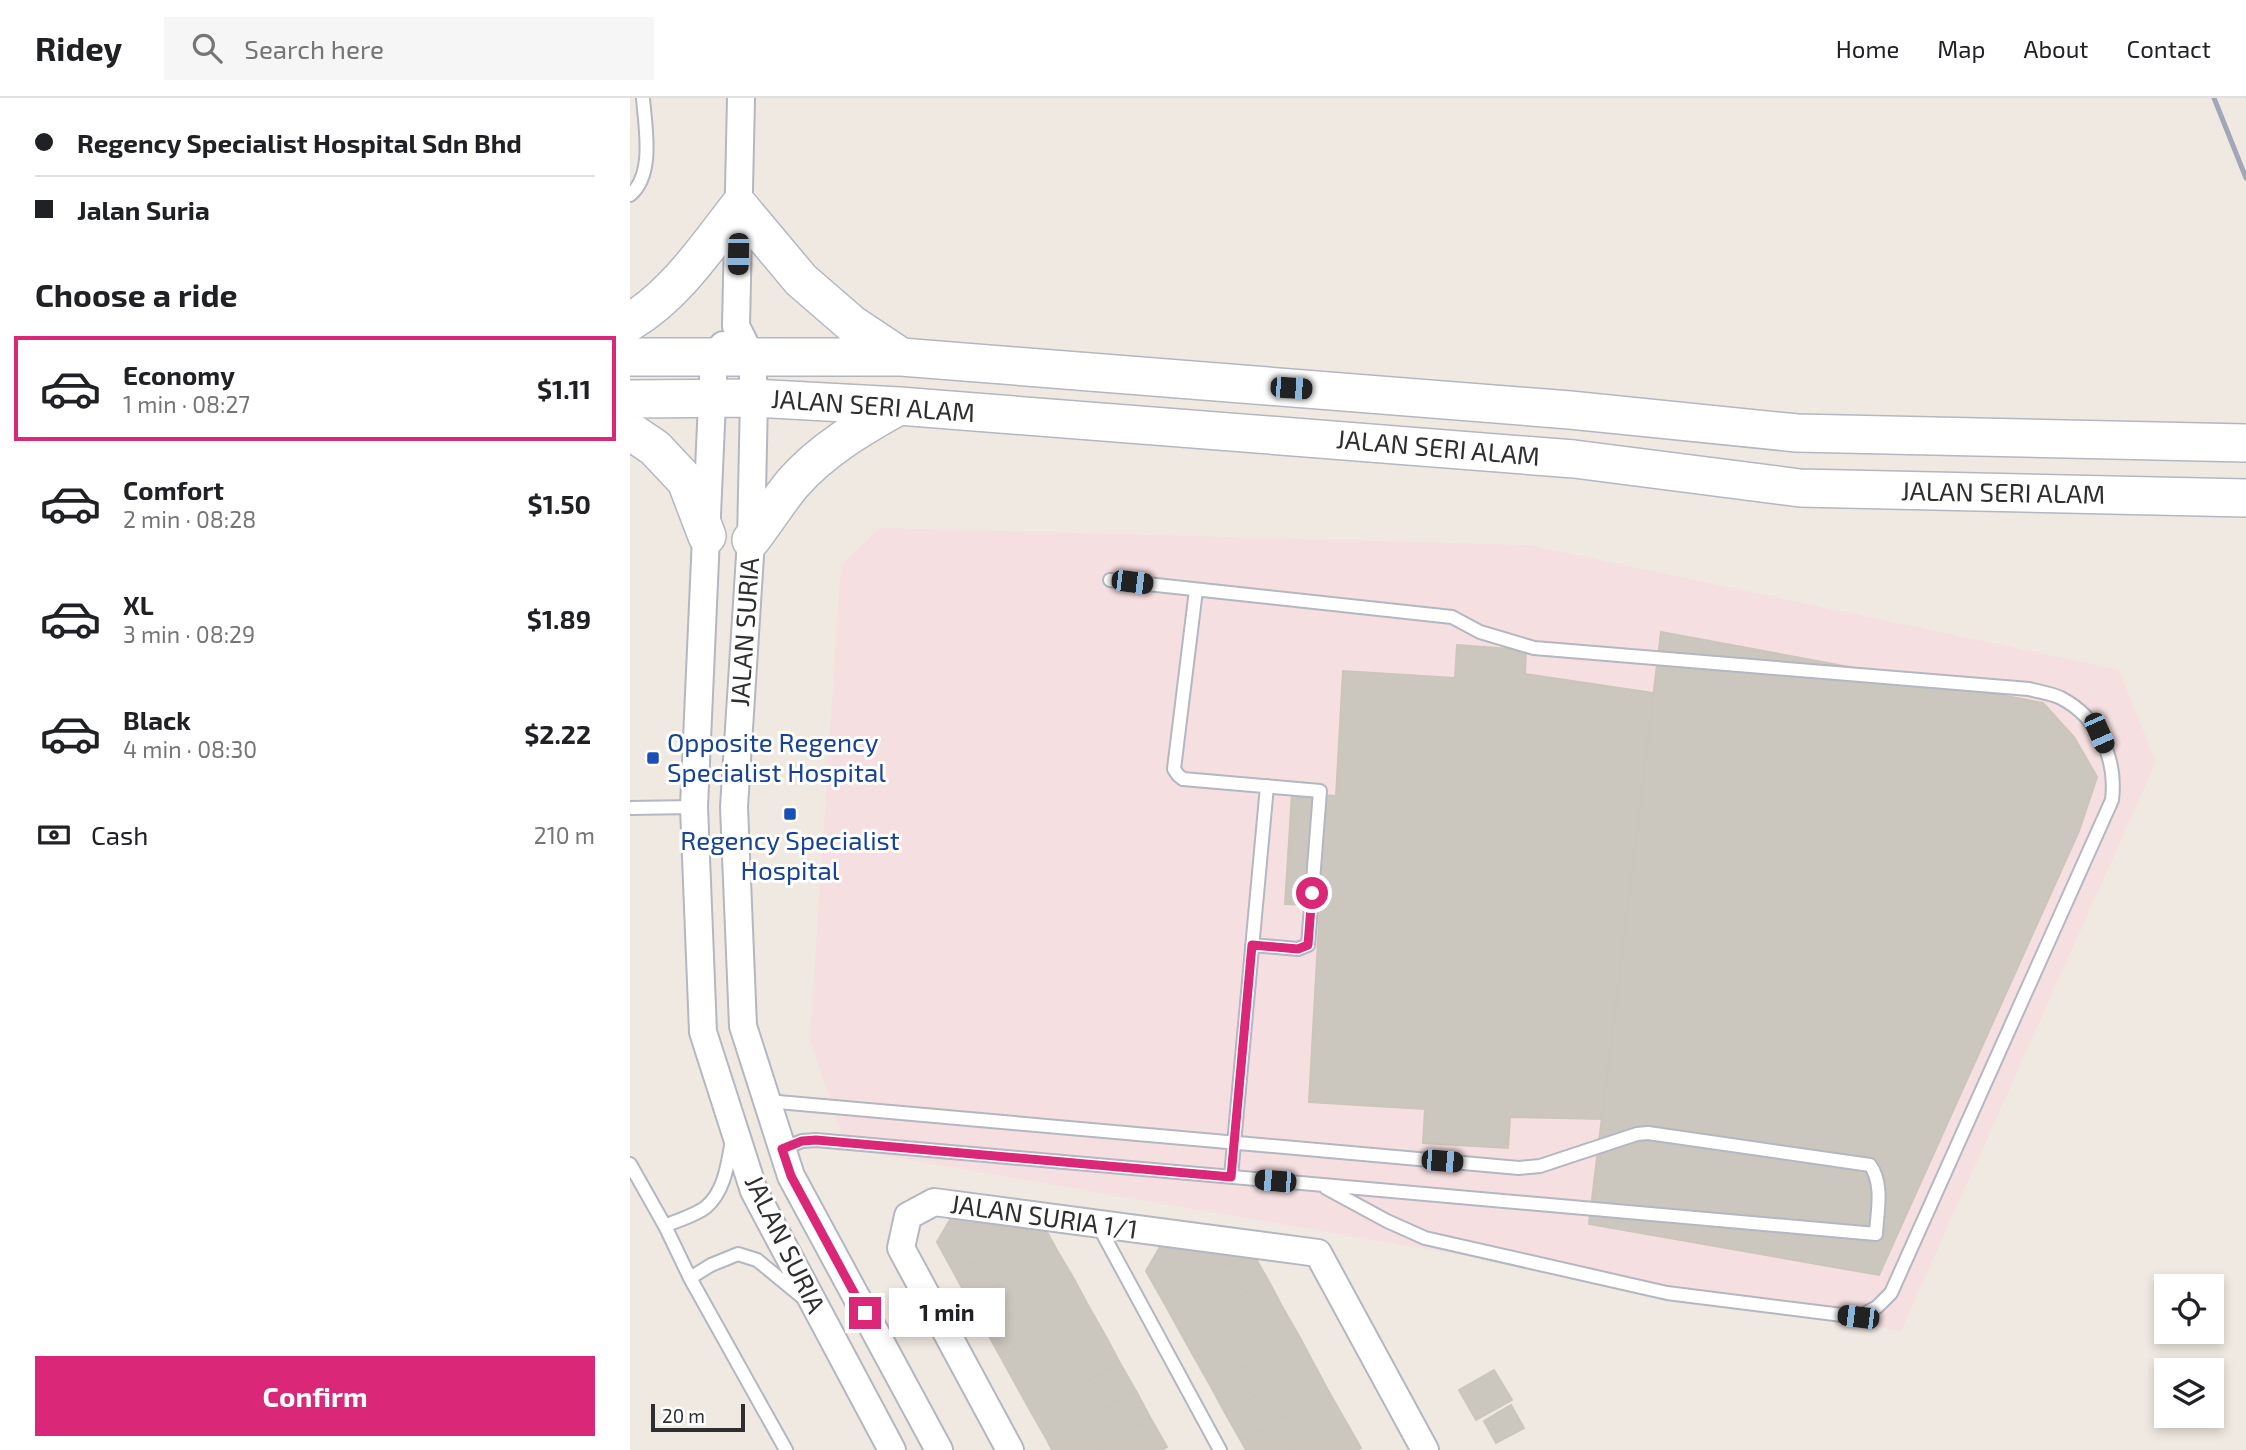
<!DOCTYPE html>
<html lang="en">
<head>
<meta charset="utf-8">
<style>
  :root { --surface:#fff; --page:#f6f6f6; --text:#202124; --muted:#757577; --line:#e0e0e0; --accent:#db2777 }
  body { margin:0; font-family:"Exo 2",sans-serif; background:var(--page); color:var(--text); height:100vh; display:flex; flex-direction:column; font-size:26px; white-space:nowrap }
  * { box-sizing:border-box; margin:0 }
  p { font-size:23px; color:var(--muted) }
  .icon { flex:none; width:38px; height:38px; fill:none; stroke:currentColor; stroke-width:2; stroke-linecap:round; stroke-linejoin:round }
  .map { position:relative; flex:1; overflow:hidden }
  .details { display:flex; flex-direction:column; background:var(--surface); width:630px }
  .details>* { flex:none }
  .top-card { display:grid; align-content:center; height:154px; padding:0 35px; background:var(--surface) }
  .tools { position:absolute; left:1524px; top:1176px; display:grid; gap:14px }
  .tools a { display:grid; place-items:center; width:70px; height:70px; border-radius:0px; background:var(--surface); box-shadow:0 4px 10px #0003; font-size:35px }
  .scale { position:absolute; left:21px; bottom:18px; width:94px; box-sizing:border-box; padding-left:7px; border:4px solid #2e2e2e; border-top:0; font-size:19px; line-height:24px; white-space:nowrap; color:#2e2e2e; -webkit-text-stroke:5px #fff; paint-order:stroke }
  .end { position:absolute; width:32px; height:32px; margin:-16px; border:9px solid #db2777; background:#fff; box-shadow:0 0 0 4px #fff }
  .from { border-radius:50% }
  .bubble { position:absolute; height:49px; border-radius:0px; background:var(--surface); box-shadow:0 4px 10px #0003; font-size:23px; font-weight:700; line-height:49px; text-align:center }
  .car { position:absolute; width:21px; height:42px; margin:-21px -10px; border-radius:9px; box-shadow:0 0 5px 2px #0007; background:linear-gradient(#222 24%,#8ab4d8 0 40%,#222 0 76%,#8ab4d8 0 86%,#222 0) }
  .top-card b { display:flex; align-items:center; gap:24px; height:66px; font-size:26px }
  .top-card b+b { border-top:2px solid var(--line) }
  .top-card i { width:18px; height:18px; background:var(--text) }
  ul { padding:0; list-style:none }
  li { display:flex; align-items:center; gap:21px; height:105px; margin:0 14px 10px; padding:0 21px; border:4px solid transparent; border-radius:0px }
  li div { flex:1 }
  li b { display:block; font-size:26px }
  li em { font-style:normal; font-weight:700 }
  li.active { border-color:var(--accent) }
  li>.icon { width:63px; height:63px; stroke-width:1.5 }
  h2 { padding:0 35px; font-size:32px; line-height:84px }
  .pay { display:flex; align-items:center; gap:18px; height:77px; padding:0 35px; font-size:26px }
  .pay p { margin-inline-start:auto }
  .cta { display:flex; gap:14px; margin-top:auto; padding:14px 35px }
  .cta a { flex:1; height:80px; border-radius:0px; background:var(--accent); color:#fff; font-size:28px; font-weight:700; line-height:80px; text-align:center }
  header { display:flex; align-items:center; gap:42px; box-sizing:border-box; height:98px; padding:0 35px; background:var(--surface); border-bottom:2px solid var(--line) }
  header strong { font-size:33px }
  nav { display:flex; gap:38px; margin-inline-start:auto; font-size:24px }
  .search { width:490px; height:63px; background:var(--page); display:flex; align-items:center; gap:18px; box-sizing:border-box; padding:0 24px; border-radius:0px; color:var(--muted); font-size:26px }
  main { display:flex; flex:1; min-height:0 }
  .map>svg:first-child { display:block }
  .medical { fill:#f5dfe0 }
  .building { fill:#cbc7bf; stroke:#cbc5ba; stroke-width:2 }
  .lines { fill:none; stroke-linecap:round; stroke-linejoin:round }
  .lane-casing { stroke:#b4b7c1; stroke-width:16 }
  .street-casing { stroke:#b4b7c1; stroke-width:30 }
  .secondary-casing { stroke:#b4b7c1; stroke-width:40 }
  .lane { stroke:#fff; stroke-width:12 }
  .street { stroke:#fff; stroke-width:26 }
  .secondary { stroke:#fff; stroke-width:37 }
  .rail { stroke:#a3a6b8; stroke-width:5 }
  .route { stroke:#db2777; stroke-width:9 }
  .transit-dot { fill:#1a4fb4; stroke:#fff; stroke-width:2.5 }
  .labels { text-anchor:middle; stroke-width:6; stroke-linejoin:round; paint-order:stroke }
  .street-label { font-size:26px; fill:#2e2e2e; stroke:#fff }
  .transit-label { font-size:26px; fill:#164399; stroke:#fff; text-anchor:start }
</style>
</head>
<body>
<header>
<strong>Ridey</strong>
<div class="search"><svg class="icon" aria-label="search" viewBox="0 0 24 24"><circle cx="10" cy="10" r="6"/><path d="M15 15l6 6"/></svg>Search here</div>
<nav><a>Home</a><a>Map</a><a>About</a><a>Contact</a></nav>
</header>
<main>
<section class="details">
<div class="top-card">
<b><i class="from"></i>Regency Specialist Hospital Sdn Bhd</b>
<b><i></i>Jalan Suria</b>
</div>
<h2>Choose a ride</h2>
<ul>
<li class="active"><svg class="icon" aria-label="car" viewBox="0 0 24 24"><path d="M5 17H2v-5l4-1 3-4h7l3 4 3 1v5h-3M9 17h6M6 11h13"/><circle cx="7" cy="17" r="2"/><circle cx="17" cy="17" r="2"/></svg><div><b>Economy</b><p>1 min · 08:27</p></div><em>$1.11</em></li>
<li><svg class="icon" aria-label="car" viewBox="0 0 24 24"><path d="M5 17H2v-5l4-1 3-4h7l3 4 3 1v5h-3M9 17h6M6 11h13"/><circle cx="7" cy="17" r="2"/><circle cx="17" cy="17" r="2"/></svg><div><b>Comfort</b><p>2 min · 08:28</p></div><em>$1.50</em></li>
<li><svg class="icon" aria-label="car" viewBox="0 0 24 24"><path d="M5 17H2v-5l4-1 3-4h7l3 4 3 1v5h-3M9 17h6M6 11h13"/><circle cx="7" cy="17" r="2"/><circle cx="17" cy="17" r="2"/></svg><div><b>XL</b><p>3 min · 08:29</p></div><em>$1.89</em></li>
<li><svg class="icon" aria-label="car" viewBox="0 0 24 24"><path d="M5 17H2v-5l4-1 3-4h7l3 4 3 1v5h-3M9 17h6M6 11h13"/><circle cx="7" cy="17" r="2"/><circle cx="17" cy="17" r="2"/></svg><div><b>Black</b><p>4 min · 08:30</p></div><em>$2.22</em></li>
</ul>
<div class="pay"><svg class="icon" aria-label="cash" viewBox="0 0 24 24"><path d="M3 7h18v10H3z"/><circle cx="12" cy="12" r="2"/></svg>Cash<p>210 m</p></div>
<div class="cta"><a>Confirm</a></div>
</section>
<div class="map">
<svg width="1616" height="1352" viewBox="0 0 1616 1352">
  <rect width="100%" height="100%" fill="#efe9e1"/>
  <path class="medical" d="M 250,430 L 898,447 L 1489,572 L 1526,664 L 1271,1233 L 217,1051 L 180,942 L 211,467 Z"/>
  <path class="building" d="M 1031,534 L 1413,605 L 1444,639 L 1467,679 L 1449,733 L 1249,1177 L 959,1126 Z
    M 827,547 L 896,552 L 895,576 L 1024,595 L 972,1021 L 880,1019 L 878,1050 L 793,1045 L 795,1011 L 679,1004 L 690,807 L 655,806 L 662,695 L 706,698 L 713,573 L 825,580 Z
    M 325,1113 L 412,1125 L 324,1175 L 307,1144 Z
    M 412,1125 L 428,1154 L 339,1203 L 324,1175 Z
    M 534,1142 L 622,1154 L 533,1203 L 516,1173 Z
    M 428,1154 L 444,1181 L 355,1231 L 339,1203 Z
    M 622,1154 L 638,1182 L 549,1232 L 533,1203 Z
    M 444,1181 L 459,1209 L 370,1258 L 355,1231 Z
    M 638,1182 L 653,1210 L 564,1259 L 549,1232 Z
    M 459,1209 L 475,1237 L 386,1287 L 370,1258 Z
    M 653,1210 L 669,1238 L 580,1287 L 564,1259 Z
    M 475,1237 L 490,1265 L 401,1314 L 386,1287 Z
    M 669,1238 L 684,1266 L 595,1315 L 580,1287 Z
    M 490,1265 L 506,1293 L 417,1342 L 401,1314 Z
    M 684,1266 L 699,1294 L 611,1343 L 595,1315 Z
    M 864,1272 L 882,1302 L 846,1322 L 829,1292 Z
    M 506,1293 L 521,1321 L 465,1352 L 422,1352 L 417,1342 Z
    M 699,1294 L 715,1322 L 660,1352 L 616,1352 L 611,1343 Z
    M 881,1307 L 894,1330 L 866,1345 L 854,1323 Z
    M 521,1321 L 537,1349 L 531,1352 L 465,1352 Z
    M 715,1322 L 731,1350 L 727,1352 L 660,1352 Z"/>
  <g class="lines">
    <defs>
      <path id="lane" d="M 0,97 C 25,77 15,28 13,0
        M 480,482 L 822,519 L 850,534 L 904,550 L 1399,591 C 1409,594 1421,595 1431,600 C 1469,620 1487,661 1482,702 L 1261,1195 L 1247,1209 L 1228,1219 L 1037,1195 L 795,1140 L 757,1123 L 696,1090
        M 566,492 L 544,671 L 548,677 L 553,681 L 690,693 L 678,847 L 668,851 L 622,847
        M 0,710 L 64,709
        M 137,1003 L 889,1070 L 910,1068 L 1007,1036 L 1018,1035 L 1240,1067 C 1254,1086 1247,1114 1246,1136 L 186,1042 L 172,1043 L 152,1051
        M 0,1066 L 35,1128 L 60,1180 L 156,1352
        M 601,1078 L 637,688
        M 468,1127 L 590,1352
        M 35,1128 C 47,1122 65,1118 76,1109 C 95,1093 98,1064 102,1042
        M 60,1180 L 81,1167 L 108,1156 L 127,1162 L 171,1198"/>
      <path id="street" d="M 111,0 L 106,228 L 122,260 L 124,300 L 121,442 L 104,709 L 113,928 L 161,1078 L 309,1352
        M 93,247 L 84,259 L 64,709 L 73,934 L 124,1093 L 262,1352
        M 380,1352 L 271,1150 L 278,1118 L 304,1104 L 688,1155 L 795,1352"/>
      <path id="secondary" d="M 0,224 C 46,196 76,150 109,108 L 171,182 L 223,227 L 271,259
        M 0,259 L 271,259 L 940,312 L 1167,335 L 1616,345
        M 0,301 L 124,300 L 269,308 L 944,361 L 1170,390 L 1616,400
        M 0,333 L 25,350 L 56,383 L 77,438
        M 121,442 C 135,424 148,403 163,385 C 192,352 231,329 269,308"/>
    </defs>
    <use href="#lane" class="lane-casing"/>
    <use href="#street" class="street-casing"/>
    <use href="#secondary" class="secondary-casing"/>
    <use href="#lane" class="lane"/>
    <use href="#street" class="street"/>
    <use href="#secondary" class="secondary"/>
    <path class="rail" d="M 1584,0 L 1616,80"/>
  </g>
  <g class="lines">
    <path class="route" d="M 235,1215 L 161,1078 L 152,1051 L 172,1043 L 186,1042 L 601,1079 L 622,847 L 668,851 L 678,847 L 682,795"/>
  </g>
  <g class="transit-dot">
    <rect x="16" y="653" width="14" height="14" rx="3.5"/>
    <rect x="153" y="709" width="14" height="14" rx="3.5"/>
  </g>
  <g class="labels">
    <g class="street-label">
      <text transform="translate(243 308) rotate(4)" y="9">JALAN SERI ALAM</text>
      <text transform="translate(808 350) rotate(5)" y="9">JALAN SERI ALAM</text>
      <text transform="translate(1373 395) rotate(1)" y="9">JALAN SERI ALAM</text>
      <text transform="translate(115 534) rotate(-86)" y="9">JALAN SURIA</text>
      <text transform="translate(414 1119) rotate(8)" y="9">JALAN SURIA 1/1</text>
      <text transform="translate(155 1146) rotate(64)" y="9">JALAN SURIA</text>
    </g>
    <g class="transit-label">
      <text x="37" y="654">Opposite Regency<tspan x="37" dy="30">Specialist Hospital</tspan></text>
      <text x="160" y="752" text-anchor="middle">Regency Specialist<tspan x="160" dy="30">Hospital</tspan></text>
    </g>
  </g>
</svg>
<div class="tools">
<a><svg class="icon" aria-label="locate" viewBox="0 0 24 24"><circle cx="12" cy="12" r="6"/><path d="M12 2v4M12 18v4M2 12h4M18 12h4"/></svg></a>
<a><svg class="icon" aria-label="layers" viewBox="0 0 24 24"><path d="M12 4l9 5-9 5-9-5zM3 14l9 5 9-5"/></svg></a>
</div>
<div class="scale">20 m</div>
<i class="end from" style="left:682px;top:795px"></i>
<i class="end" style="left:235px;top:1215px"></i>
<div class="bubble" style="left:259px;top:1190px;width:116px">1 min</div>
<i class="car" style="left:108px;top:156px;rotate:181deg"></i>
<i class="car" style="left:661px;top:290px;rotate:94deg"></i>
<i class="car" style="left:502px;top:484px;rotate:97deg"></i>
<i class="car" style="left:1469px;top:635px;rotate:156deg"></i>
<i class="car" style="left:812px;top:1063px;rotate:95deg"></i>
<i class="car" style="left:645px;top:1083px;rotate:275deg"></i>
<i class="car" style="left:1228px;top:1219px;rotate:277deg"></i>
</div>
</main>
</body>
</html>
